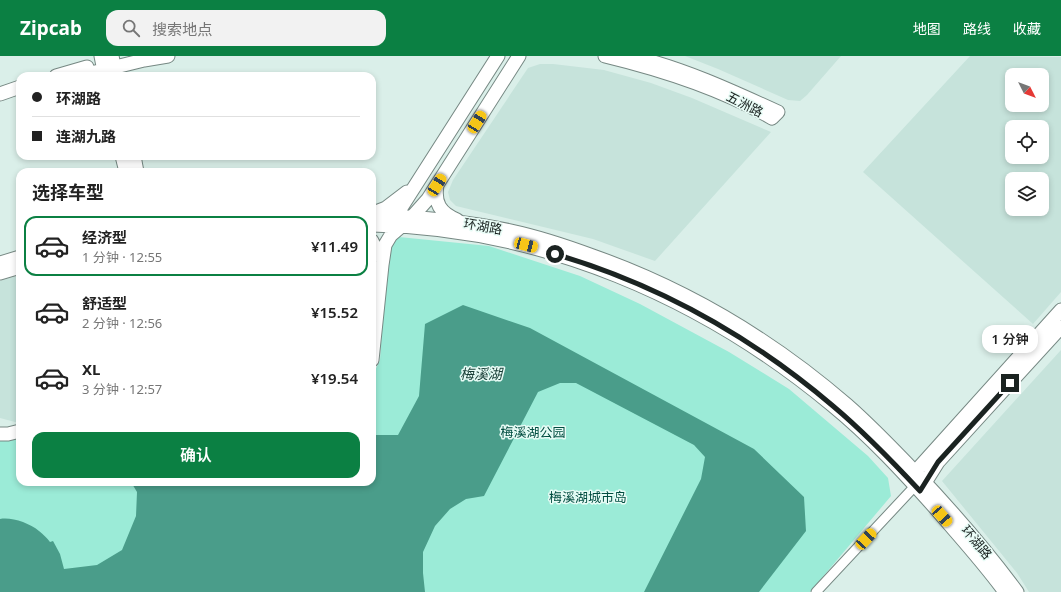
<!DOCTYPE html>
<html lang="zh">
<head>
<meta charset="utf-8">
<style>
  :root { --surface:#fff; --page:#f2f2f2; --text:#222; --muted:#767676; --line:#e0e0e0; --accent:#0b8043 }
  body { margin:0; font-family:"Noto Sans","Noto Sans SC",sans-serif; background:var(--page); color:var(--text); height:100vh; display:flex; flex-direction:column; font-size:15px; white-space:nowrap }
  * { box-sizing:border-box; margin:0 }
  p { font-size:13px; color:var(--muted) }
  .icon { flex:none; width:22px; height:22px; fill:none; stroke:currentColor; stroke-width:2; stroke-linecap:round; stroke-linejoin:round }
  .map { position:relative; flex:1; overflow:hidden }
  .sheet { position:absolute; left:16px; top:112px; width:360px; height:318px; display:flex; flex-direction:column; background:var(--surface); border-radius:12px; box-shadow:0 2px 6px #0003 }
  .sheet>* { flex:none }
  .banner { position:absolute; left:16px; top:16px; width:360px; height:88px; border-radius:12px; box-shadow:0 2px 6px #0003; display:grid; align-content:center; height:88px; padding:0 16px; background:var(--surface) }
  .needle { width:26px; rotate:132deg }
  .buttons { position:absolute; left:1005px; top:12px; display:grid; gap:8px }
  .buttons a { display:grid; place-items:center; width:44px; height:44px; border-radius:8px; background:var(--surface); box-shadow:0 2px 6px #0003; font-size:20px }
  .end { position:absolute; width:18px; height:18px; margin:-9px; border:5px solid #1b2321; background:#fff; box-shadow:0 0 0 2px #fff }
  .from { border-radius:50% }
  .bubble { position:absolute; height:28px; border-radius:12px; background:var(--surface); box-shadow:0 2px 6px #0003; font-size:13px; font-weight:600; line-height:28px; text-align:center }
  .car { position:absolute; width:12px; height:24px; margin:-12px -6px; border-radius:5px; box-shadow:0 0 3px 1px #0007; background:linear-gradient(#f5c518 24%,#345 0 40%,#f5c518 0 76%,#345 0 86%,#f5c518 0) }
  .banner b { display:flex; align-items:center; gap:14px; height:38px; font-size:15px }
  .banner b+b { border-top:1px solid var(--line) }
  .banner i { width:10px; height:10px; background:var(--text) }
  ul { padding:0; list-style:none }
  li { display:flex; align-items:center; gap:12px; height:60px; margin:0 8px 6px; padding:0 8px; border:2px solid transparent; border-radius:12px }
  li div { flex:1 }
  li b { display:block; font-size:15px }
  li em { font-style:normal; font-weight:600 }
  li.selected { border-color:var(--accent) }
  li>.icon { width:36px; height:36px; stroke-width:1.5 }
  h2 { padding:0 16px; font-size:18px; line-height:48px }
  .primary-button { display:flex; gap:8px; margin-top:auto; padding:8px 16px }
  .primary-button a { flex:1; height:46px; border-radius:12px; background:var(--accent); color:#fff; font-size:16px; font-weight:600; line-height:46px; text-align:center }
  header { display:flex; align-items:center; gap:24px; box-sizing:border-box; height:56px; padding:0 20px; background:var(--accent); color:#fff }
  header strong { font-size:19px }
  nav { display:flex; gap:22px; margin-inline-start:auto; font-size:14px }
  .search { width:280px; height:36px; background:var(--page); display:flex; align-items:center; gap:10px; box-sizing:border-box; padding:0 14px; border-radius:12px; color:var(--muted); font-size:15px }
  .map>svg:first-child { display:block }
  .built { fill:#c6e3db; fill-rule:evenodd }
  .green { fill:#9bebd7 }
  .water { fill:#4a9d8a }
  .lines { fill:none; stroke-linecap:round; stroke-linejoin:round }
  .street-casing { stroke:#768883; stroke-width:11 }
  .secondary-casing { stroke:#768883; stroke-width:15 }
  .street { stroke:#fff; stroke-width:9 }
  .secondary { stroke:#fff; stroke-width:13 }
  .route { stroke:#1b2321; stroke-width:5 }
  .labels { text-anchor:middle; stroke-width:3; stroke-linejoin:round; paint-order:stroke }
  .street-label { font-size:13px; fill:#1b2321; stroke:#e8fcf6 }
  .park-label { font-size:13px; fill:#004d40; stroke:#e8fcf6 }
  .water-label { font-size:14px; font-style:italic; fill:#163c34; stroke:#e8fcf6 }
</style>
</head>
<body>
<header>
<strong>Zipcab</strong>
<div class="search"><svg class="icon" aria-label="search" viewBox="0 0 24 24"><circle cx="10" cy="10" r="6"/><path d="M15 15l6 6"/></svg>搜索地点</div>
<nav><a>地图</a><a>路线</a><a>收藏</a></nav>
</header>
<div class="map">
<svg width="1061" height="536" viewBox="0 0 1061 536">
  <rect width="100%" height="100%" fill="#daefe9"/>
  <path class="built" d="M 685,0 L 841,0 L 807,39 L 800,45 L 788,44 L 718,13 Z
    M 970,0 L 1061,1 L 1061,236 L 1033,268 L 863,116 ZM 1012,19 L 1042,19 L 1042,49 L 1012,49 ZM 1012,71 L 1042,71 L 1042,101 L 1012,101 ZM 1012,123 L 1042,123 L 1042,153 L 1012,153 Z
    M 540,8 L 553,8 L 604,14 L 651,27 L 692,42 L 771,76 L 655,205 L 593,183 L 456,150 L 450,144 L 448,136 L 453,124 L 528,12 Z
    M 20,219 L 20,366 L 15,366 L 0,362 L 0,225 Z
    M 1061,294 L 1061,536 L 1029,536 L 1017,517 L 942,425 Z"/>
  <path class="green" d="M 399,181 L 489,190 L 580,220 L 640,248 L 729,296 L 789,333 L 868,400 L 888,422 L 891,440 L 810,536 L 0,536 L 0,383 L 20,379 L 20,426 L 372,426 L 372,321 L 380,304 L 387,195 Z"/>
  <path class="water" d="M 463,249 L 530,272 L 754,393 L 804,441 L 806,475 L 759,536 L 644,536 L 701,423 L 705,401 L 694,389 L 576,327 L 560,327 L 538,336 L 484,440 L 466,443 L 450,453 L 435,470 L 423,496 L 423,517 L 425,536 L 0,536 L 0,463 C 12,461 29,467 39,475 C 43,478 47,482 50,486 L 53,485 L 60,498 L 64,513 L 97,509 L 122,494 L 136,460 L 137,436 L 131,426 L 372,426 L 372,379 L 398,379 L 419,340 L 425,268 Z"/>
  <g class="lines">
    <defs>
      <path id="street" d="M 816,536 L 915,430"/>
      <path id="secondary" d="M 101,0 L 105,20
        M 112,0 L 116,20
        M 605,0 C 663,14 720,32 772,62 L 778,56 C 730,34 682,12 631,0
        M 56,20 L 87,11
        M 79,20 L 144,4 L 168,0
        M 0,38 L 20,31
        M 122,100 L 126,116
        M 134,100 L 137,116
        M 437,129 C 434,147 440,157 457,164
        M 373,157 L 386,152 L 407,136
        M 372,159 C 419,161 465,165 511,175 C 539,181 566,190 593,200 C 686,233 772,284 847,349 C 871,370 894,394 916,417 C 952,455 986,494 1017,536
        M 392,166 L 498,0
        M 372,169 C 542,172 702,241 832,349 C 870,380 904,417 937,454 C 960,481 984,507 1005,536
        M 372,185 L 378,199
        M 0,207 L 20,201
        M 0,217 L 20,211
        M 372,304 L 382,209 L 385,189 L 391,179 L 412,161 L 428,143 L 519,0
        M 0,378 L 8,378 L 20,375
        M 915,425 L 915,416 L 1061,254
        M 921,433 L 938,406 L 1061,271"/>
    </defs>
    <use href="#street" class="street-casing"/>
    <use href="#secondary" class="secondary-casing"/>
    <use href="#street" class="street"/>
    <use href="#secondary" class="secondary"/>
  </g>
  <g class="lines">
    <path class="route" d="M 555,198 C 657,228 752,281 833,350 C 864,376 892,405 920,435 L 938,406 L 1010,327"/>
  </g>
  <g class="labels">
    <g class="street-label">
      <text transform="translate(745 48) rotate(27)" y="5">五洲路</text>
      <text transform="translate(483 170) rotate(10)" y="5">环湖路</text>
      <text transform="translate(977 486) rotate(50)" y="5">环湖路</text>
    </g>
    <g class="park-label">
      <text x="533" y="381">梅溪湖公园</text>
      <text x="588" y="446">梅溪湖城市岛</text>
    </g>
    <g class="water-label">
      <text x="481" y="323">梅溪湖</text>
    </g>
  </g>
</svg>
<div class="buttons">
<a><svg class="needle" viewBox="-14 -14 28 28"><path d="M0-13l5 13h-10z" fill="#e53935"/><path d="M0 13l5-13h-10z" fill="#767676"/></svg></a>
<a><svg class="icon" aria-label="locate" viewBox="0 0 24 24"><circle cx="12" cy="12" r="6"/><path d="M12 2v4M12 18v4M2 12h4M18 12h4"/></svg></a>
<a><svg class="icon" aria-label="layers" viewBox="0 0 24 24"><path d="M12 4l9 5-9 5-9-5zM3 14l9 5 9-5"/></svg></a>
</div>
<i class="end from" style="left:555px;top:198px"></i>
<i class="end" style="left:1010px;top:327px"></i>
<div class="bubble" style="left:982px;top:269px;width:56px">1 分钟</div>
<i class="car" style="left:477px;top:66px;rotate:32deg"></i>
<i class="car" style="left:437px;top:129px;rotate:32deg"></i>
<i class="car" style="left:526px;top:189px;rotate:105deg"></i>
<i class="car" style="left:942px;top:460px;rotate:138deg"></i>
<i class="car" style="left:866px;top:483px;rotate:43deg"></i>
<div class="banner">
<b><i class="from"></i>环湖路</b>
<b><i></i>连湖九路</b>
</div>
<section class="sheet">
<h2>选择车型</h2>
<ul>
<li class="selected"><svg class="icon" aria-label="car" viewBox="0 0 24 24"><path d="M5 17H2v-5l4-1 3-4h7l3 4 3 1v5h-3M9 17h6M6 11h13"/><circle cx="7" cy="17" r="2"/><circle cx="17" cy="17" r="2"/></svg><div><b>经济型</b><p>1 分钟 · 12:55</p></div><em>¥11.49</em></li>
<li><svg class="icon" aria-label="car" viewBox="0 0 24 24"><path d="M5 17H2v-5l4-1 3-4h7l3 4 3 1v5h-3M9 17h6M6 11h13"/><circle cx="7" cy="17" r="2"/><circle cx="17" cy="17" r="2"/></svg><div><b>舒适型</b><p>2 分钟 · 12:56</p></div><em>¥15.52</em></li>
<li><svg class="icon" aria-label="car" viewBox="0 0 24 24"><path d="M5 17H2v-5l4-1 3-4h7l3 4 3 1v5h-3M9 17h6M6 11h13"/><circle cx="7" cy="17" r="2"/><circle cx="17" cy="17" r="2"/></svg><div><b>XL</b><p>3 分钟 · 12:57</p></div><em>¥19.54</em></li>
</ul>
<div class="primary-button"><a>确认</a></div>
</section>
</div>
</body>
</html>
